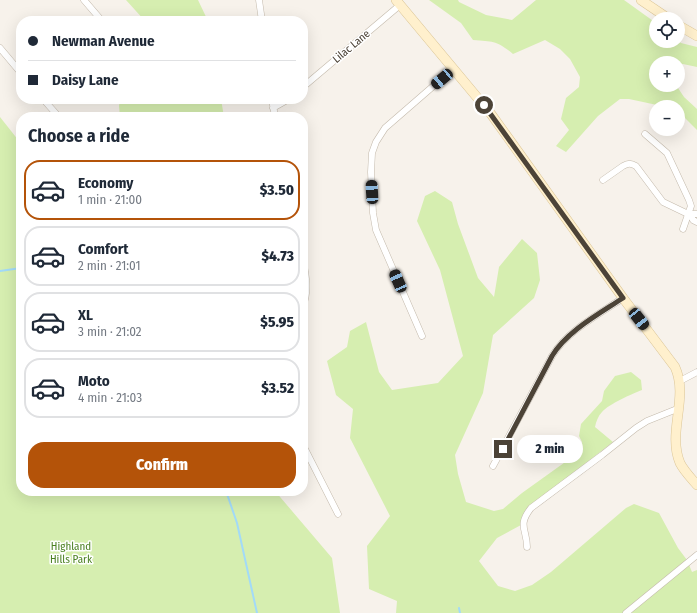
<!DOCTYPE html>
<html lang="en">
<head>
<meta charset="utf-8">
<style>
  :root { --surface:#fff; --page:#f6f6f7; --text:#1f2937; --muted:#747a83; --line:#e0e1e3; --accent:#b45309 }
  body { margin:0; font-family:"Fira Sans Condensed",sans-serif; background:var(--page); color:var(--text); height:100vh; display:flex; flex-direction:column; font-size:15px; white-space:nowrap }
  * { box-sizing:border-box; margin:0 }
  p { font-size:13px; color:var(--muted) }
  .icon { flex:none; width:22px; height:22px; fill:none; stroke:currentColor; stroke-width:2; stroke-linecap:round; stroke-linejoin:round }
  .map { position:relative; flex:1; overflow:hidden }
  .sheet { position:absolute; left:16px; top:112px; width:292px; height:384px; display:flex; flex-direction:column; background:var(--surface); border-radius:16px; box-shadow:0 4px 16px #0002 }
  .sheet>* { flex:none }
  .hud { position:absolute; left:16px; top:16px; width:292px; height:88px; border-radius:16px; box-shadow:0 4px 16px #0002; display:grid; align-content:center; height:88px; padding:0 12px; background:var(--surface) }
  .tools { position:absolute; left:649px; top:12px; display:grid; gap:8px }
  .tools a { display:grid; place-items:center; width:36px; height:36px; border-radius:50%; background:var(--surface); box-shadow:0 4px 16px #0002; font-size:20px }
  .end { position:absolute; width:18px; height:18px; margin:-9px; border:5px solid #4c4337; background:#fff; box-shadow:0 0 0 2px #fff }
  .from { border-radius:50% }
  .bubble { position:absolute; height:28px; border-radius:14px; background:var(--surface); box-shadow:0 4px 16px #0002; font-size:13px; font-weight:800; line-height:28px; text-align:center }
  .car { position:absolute; width:12px; height:24px; margin:-12px -6px; border-radius:5px; box-shadow:0 0 3px 1px #0007; background:linear-gradient(#222 24%,#8ab4d8 0 40%,#222 0 76%,#8ab4d8 0 86%,#222 0) }
  .hud b { display:flex; align-items:center; gap:14px; height:38px; font-size:15px }
  .hud b+b { border-top:1px solid var(--line) }
  .hud i { width:10px; height:10px; background:var(--text) }
  ul { padding:0; list-style:none }
  li { display:flex; align-items:center; gap:12px; height:60px; margin:0 8px 6px; padding:0 4px; border:2px solid var(--line); border-radius:16px }
  li div { flex:1 }
  li b { display:block; font-size:15px }
  li em { font-style:normal; font-weight:800 }
  li.current { border-color:var(--accent) }
  li>.icon { width:36px; height:36px; stroke-width:1.5 }
  h2 { padding:0 12px; font-size:18px; line-height:48px }
  .cta { display:flex; gap:8px; margin-top:auto; padding:8px 12px }
  .cta a { flex:1; height:46px; border-radius:16px; background:var(--accent); color:#fff; font-size:16px; font-weight:800; line-height:46px; text-align:center }
  .map>svg:first-child { display:block }
  .green { fill:#d6eeb0 }
  .lines { fill:none; stroke-linecap:round; stroke-linejoin:round }
  .stream { stroke:#a2daf8; stroke-width:2 }
  .street-casing { stroke:#c4baac; stroke-width:7 }
  .secondary-casing { stroke:#dbc596; stroke-width:10 }
  .street { stroke:#fff; stroke-width:6 }
  .secondary { stroke:#fff0cd; stroke-width:9 }
  .route { stroke:#4c4337; stroke-width:5 }
  .labels { text-anchor:middle; stroke-width:3; stroke-linejoin:round; paint-order:stroke }
  .street-label { font-size:11px; fill:#4c4337; stroke:#fff }
  .park-label { font-size:11px; fill:#4b8022; stroke:#fff }
</style>
</head>
<body>
<div class="map">
<svg width="697" height="613" viewBox="0 0 697 613">
  <rect width="100%" height="100%" fill="#f7f2eb"/>
  <path class="green" d="M 126,0 L 198,0 L 208,21 L 145,21 Z
    M 429,0 L 458,0 L 459,2 L 486,15 L 512,20 L 536,0 L 624,0 L 656,23 L 656,41 L 678,40 L 681,43 L 697,47 L 697,67 L 683,64 L 678,65 L 678,63 L 656,63 L 656,85 L 676,85 L 684,97 L 697,109 L 697,130 L 678,111 L 678,107 L 673,107 L 667,102 L 657,105 L 629,99 L 620,99 L 598,116 L 566,152 L 556,146 L 569,130 L 561,119 L 566,98 L 579,87 L 580,77 L 570,59 L 560,49 L 545,40 L 513,54 C 496,40 494,42 473,40 L 461,23 Z
    M 120,99 L 221,99 L 224,117 L 120,117 L 119,106 Z
    M 0,117 L 19,141 L 21,145 L 21,491 L 275,491 L 332,558 L 340,613 L 0,613 Z
    M 435,191 L 452,202 L 458,224 L 478,278 L 494,297 L 499,267 L 522,239 L 537,253 L 540,280 L 534,298 L 493,335 L 483,393 L 455,455 L 458,474 L 466,502 L 494,511 L 503,509 L 522,493 L 582,450 L 582,442 L 579,436 L 581,424 L 602,401 L 604,391 L 615,376 L 631,372 L 641,380 L 642,390 C 632,394 609,404 602,412 C 598,416 596,422 595,427 L 613,442 L 526,510 L 522,517 L 521,525 L 497,538 L 479,561 L 498,586 L 515,591 L 532,585 L 551,572 L 626,508 L 634,504 L 659,513 L 678,548 L 687,560 L 692,572 L 697,570 L 697,613 L 396,613 L 397,601 L 369,589 L 367,546 L 390,516 L 350,438 L 353,409 L 336,395 L 327,361 L 347,347 L 350,331 L 366,322 L 379,372 L 392,390 L 438,383 L 463,356 L 440,270 L 417,221 L 425,196 Z"/>
  <g class="lines">
    <path class="stream" d="M 0,271 L 21,268
      M 226,491 L 237,523 L 257,613
      M 459,608 L 460,613"/>
    <defs>
      <path id="street" d="M 84,0 L 102,21
        M 259,0 L 262,21
        M 0,48 L 21,73
        M 303,87 L 400,5
        M 43,99 L 59,117
        M 272,99 L 275,117
        M 273,108 L 289,99
        M 645,134 L 667,153 L 689,200 L 691,206 L 683,229
        M 603,180 L 623,166 C 628,163 631,163 636,166 L 663,202 L 688,214 L 697,214
        M 691,215 L 693,220 L 697,222
        M 303,260 C 306,276 309,290 303,306
        M 422,336 L 376,230 L 373,213 L 371,172 L 372,153 L 376,142 L 385,128 L 453,69
        M 680,381 L 697,372
        M 303,445 L 338,514
        M 493,466 L 552,356 C 567,331 599,314 623,298
        M 527,547 C 527,529 517,526 531,508 L 602,455 L 636,428 L 647,421 L 677,409
        M 626,613 L 697,555"/>
      <path id="secondary" d="M 396,0 L 491,114 L 623,298 L 675,367 C 689,398 667,432 680,463 C 684,471 691,478 697,485
        M 641,0 L 669,19
        M 678,25 L 697,36"/>
    </defs>
    <use href="#street" class="street-casing"/>
    <use href="#secondary" class="secondary-casing"/>
    <use href="#street" class="street"/>
    <use href="#secondary" class="secondary"/>
  </g>
  <g class="lines">
    <path class="route" d="M 484,105 L 623,298 C 599,314 567,331 552,356 L 503,449"/>
  </g>
  <g class="labels">
    <g class="street-label">
      <text transform="translate(351 46) rotate(-40)" y="4">Lilac Lane</text>
    </g>
    <g class="park-label">
      <text x="71" y="550">Highland<tspan x="71" dy="13">Hills Park</tspan></text>
    </g>
  </g>
</svg>
<div class="tools">
<a><svg class="icon" aria-label="locate" viewBox="0 0 24 24"><circle cx="12" cy="12" r="6"/><path d="M12 2v4M12 18v4M2 12h4M18 12h4"/></svg></a>
<a>+</a>
<a>−</a>
</div>
<i class="end from" style="left:484px;top:105px"></i>
<i class="end" style="left:503px;top:449px"></i>
<div class="bubble" style="left:517px;top:435px;width:66px">2 min</div>
<i class="car" style="left:442px;top:79px;rotate:230deg"></i>
<i class="car" style="left:372px;top:192px;rotate:357deg"></i>
<i class="car" style="left:398px;top:281px;rotate:336deg"></i>
<i class="car" style="left:639px;top:319px;rotate:142deg"></i>
<div class="hud">
<b><i class="from"></i>Newman Avenue</b>
<b><i></i>Daisy Lane</b>
</div>
<section class="sheet">
<h2>Choose a ride</h2>
<ul>
<li class="current"><svg class="icon" aria-label="car" viewBox="0 0 24 24"><path d="M5 17H2v-5l4-1 3-4h7l3 4 3 1v5h-3M9 17h6M6 11h13"/><circle cx="7" cy="17" r="2"/><circle cx="17" cy="17" r="2"/></svg><div><b>Economy</b><p>1 min · 21:00</p></div><em>$3.50</em></li>
<li><svg class="icon" aria-label="car" viewBox="0 0 24 24"><path d="M5 17H2v-5l4-1 3-4h7l3 4 3 1v5h-3M9 17h6M6 11h13"/><circle cx="7" cy="17" r="2"/><circle cx="17" cy="17" r="2"/></svg><div><b>Comfort</b><p>2 min · 21:01</p></div><em>$4.73</em></li>
<li><svg class="icon" aria-label="car" viewBox="0 0 24 24"><path d="M5 17H2v-5l4-1 3-4h7l3 4 3 1v5h-3M9 17h6M6 11h13"/><circle cx="7" cy="17" r="2"/><circle cx="17" cy="17" r="2"/></svg><div><b>XL</b><p>3 min · 21:02</p></div><em>$5.95</em></li>
<li><svg class="icon" aria-label="car" viewBox="0 0 24 24"><path d="M5 17H2v-5l4-1 3-4h7l3 4 3 1v5h-3M9 17h6M6 11h13"/><circle cx="7" cy="17" r="2"/><circle cx="17" cy="17" r="2"/></svg><div><b>Moto</b><p>4 min · 21:03</p></div><em>$3.52</em></li>
</ul>
<div class="cta"><a>Confirm</a></div>
</section>
</div>
</body>
</html>
